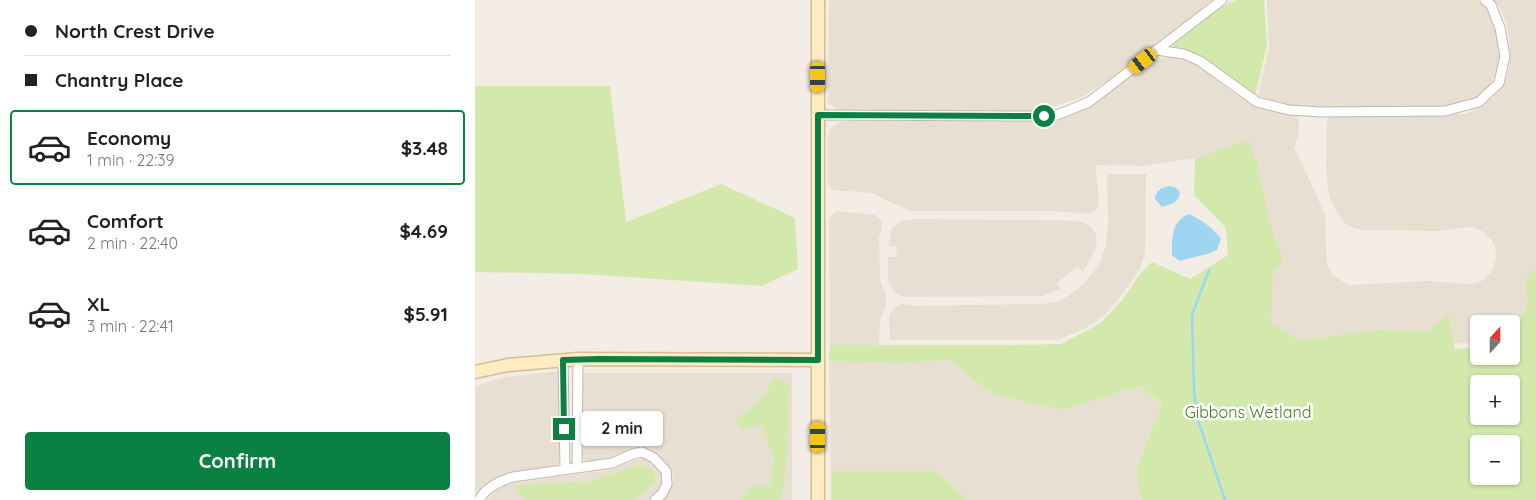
<!DOCTYPE html>
<html lang="en">
<head>
<meta charset="utf-8">
<style>
  :root { --surface:#fff; --page:#f6f6f6; --text:#222; --muted:#767676; --line:#e0e0e0; --accent:#0b8043 }
  body { margin:0; font-family:Quicksand,sans-serif; background:var(--page); color:var(--text); height:100vh; display:flex; flex-direction:column; font-size:19px; white-space:nowrap }
  * { box-sizing:border-box; margin:0 }
  p { font-size:16px; color:var(--muted) }
  .icon { flex:none; width:28px; height:28px; fill:none; stroke:currentColor; stroke-width:2; stroke-linecap:round; stroke-linejoin:round }
  .map { position:relative; flex:1; overflow:hidden }
  .drawer { display:flex; flex-direction:column; background:var(--surface); width:475px }
  .drawer>* { flex:none }
  .guide { display:grid; align-content:center; height:110px; padding:0 25px; background:var(--surface) }
  .needle { width:32px; rotate:21deg }
  .controls { position:absolute; left:995px; top:315px; display:grid; gap:10px }
  .controls a { display:grid; place-items:center; width:50px; height:50px; border-radius:5px; background:var(--surface); box-shadow:0 1px 4px #0004; font-size:25px }
  .end { position:absolute; width:22px; height:22px; margin:-11px; border:6px solid #0b8043; background:#fff; box-shadow:0 0 0 2px #fff }
  .from { border-radius:50% }
  .bubble { position:absolute; height:35px; border-radius:5px; background:var(--surface); box-shadow:0 1px 4px #0004; font-size:16px; font-weight:700; line-height:35px; text-align:center }
  .car { position:absolute; width:15px; height:30px; margin:-15px -8px; border-radius:6px; box-shadow:0 0 4px 1px #0007; background:linear-gradient(#f5c518 24%,#345 0 40%,#f5c518 0 76%,#345 0 86%,#f5c518 0) }
  .guide b { display:flex; align-items:center; gap:18px; height:48px; font-size:19px }
  .guide b+b { border-top:1px solid var(--line) }
  .guide i { width:12px; height:12px; background:var(--text) }
  ul { padding:0; list-style:none }
  li { display:flex; align-items:center; gap:15px; height:75px; margin:0 10px 8px; padding:0 15px; border:2px solid transparent; border-radius:5px }
  li div { flex:1 }
  li b { display:block; font-size:19px }
  li em { font-style:normal; font-weight:700 }
  li.current { border-color:var(--accent) }
  li>.icon { width:45px; height:45px; stroke-width:1.5 }
  .cta { display:flex; gap:10px; margin-top:auto; padding:10px 25px }
  .cta a { flex:1; height:58px; border-radius:5px; background:var(--accent); color:#fff; font-size:20px; font-weight:700; line-height:58px; text-align:center }
  main { display:flex; flex:1; min-height:0 }
  .map>svg:first-child { display:block }
  .residential { fill:#e7dfd2 }
  .green { fill:#d2e9ab; fill-rule:evenodd }
  .water { fill:#9ed6f2 }
  .lines { fill:none; stroke-linecap:round; stroke-linejoin:round }
  .stream { stroke:#9ed6f2; stroke-width:2.5 }
  .street-casing { stroke:#c2b7aa; stroke-width:11 }
  .secondary-casing { stroke:#d5be92; stroke-width:15 }
  .street { stroke:#fff; stroke-width:9 }
  .secondary { stroke:#ffecc2; stroke-width:12 }
  .route { stroke:#0b8043; stroke-width:6 }
  .labels { text-anchor:middle; stroke-width:5; stroke-linejoin:round; paint-order:stroke }
  .park-label { font-size:16px; fill:#4b7926; stroke:#fff }
</style>
</head>
<body>
<main>
<section class="drawer">
<div class="guide">
<b><i class="from"></i>North Crest Drive</b>
<b><i></i>Chantry Place</b>
</div>
<ul>
<li class="current"><svg class="icon" aria-label="car" viewBox="0 0 24 24"><path d="M5 17H2v-5l4-1 3-4h7l3 4 3 1v5h-3M9 17h6M6 11h13"/><circle cx="7" cy="17" r="2"/><circle cx="17" cy="17" r="2"/></svg><div><b>Economy</b><p>1 min · 22:39</p></div><em>$3.48</em></li>
<li><svg class="icon" aria-label="car" viewBox="0 0 24 24"><path d="M5 17H2v-5l4-1 3-4h7l3 4 3 1v5h-3M9 17h6M6 11h13"/><circle cx="7" cy="17" r="2"/><circle cx="17" cy="17" r="2"/></svg><div><b>Comfort</b><p>2 min · 22:40</p></div><em>$4.69</em></li>
<li><svg class="icon" aria-label="car" viewBox="0 0 24 24"><path d="M5 17H2v-5l4-1 3-4h7l3 4 3 1v5h-3M9 17h6M6 11h13"/><circle cx="7" cy="17" r="2"/><circle cx="17" cy="17" r="2"/></svg><div><b>XL</b><p>3 min · 22:41</p></div><em>$5.91</em></li>
</ul>
<div class="cta"><a>Confirm</a></div>
</section>
<div class="map">
<svg width="1061" height="500" viewBox="0 0 1061 500">
  <rect width="100%" height="100%" fill="#f3ede5"/>
  <path class="residential" d="M 354,0 L 737,0 L 654,66 L 608,97 L 587,104 L 552,112 L 373,111 L 361,109 L 353,102 Z
    M 792,0 L 1002,0 L 1011,7 L 1018,17 L 1026,54 L 1025,66 L 1013,88 L 1003,97 L 994,102 L 977,106 L 861,107 L 812,106 L 783,95 L 794,47 Z
    M 1018,0 L 1061,0 L 1061,341 L 1036,342 L 1036,324 L 1004,324 L 1004,343 L 825,347 L 791,327 L 779,169 L 719,158 L 668,166 L 620,165 L 624,198 L 623,207 L 619,212 L 613,214 L 577,211 L 434,211 L 397,193 L 357,190 L 353,183 L 353,138 L 355,129 L 365,122 L 374,121 L 564,119 L 617,102 L 679,61 L 692,57 L 705,56 L 714,59 L 761,95 L 776,103 L 791,110 L 820,116 L 824,119 L 824,133 L 819,148 L 825,159 L 850,215 L 852,265 L 858,275 L 862,278 L 873,285 L 952,281 L 995,284 L 1007,281 L 1016,272 L 1021,259 L 1020,246 L 1015,238 L 1007,231 L 996,227 L 961,231 L 889,230 L 878,228 L 868,222 L 856,201 L 853,188 L 851,167 L 852,121 L 855,117 L 862,115 L 990,114 L 1001,110 L 1010,104 L 1017,99 L 1028,86 L 1034,69 L 1035,57 L 1034,37 L 1031,22 L 1025,7 Z
    M 632,174 L 671,174 L 670,252 L 665,269 L 642,301 L 629,316 L 609,329 L 582,340 L 415,340 L 414,316 L 419,308 L 426,304 L 438,306 L 565,304 L 582,302 L 593,296 L 610,283 L 624,265 L 631,245 L 633,224 Z
    M 362,211 L 400,215 L 404,218 L 407,222 L 407,228 L 404,237 L 405,277 L 406,284 L 411,295 L 411,304 L 405,321 L 404,345 L 355,345 L 354,220 L 356,216 Z
    M 439,219 L 576,220 L 603,221 L 610,223 L 615,226 L 620,232 L 622,243 L 616,258 L 608,272 L 602,267 L 582,283 L 586,289 L 568,296 L 431,297 L 422,294 L 416,287 L 413,280 L 413,257 L 421,257 L 422,246 L 413,246 L 417,228 L 427,221 Z
    M 476,360 L 515,393 L 588,410 L 663,386 L 687,403 L 661,469 L 666,500 L 492,500 L 462,471 L 356,471 L 354,361 L 423,363 Z
    M 78,372 L 85,373 L 86,454 L 84,463 L 78,467 L 35,472 L 10,486 L 0,498 L 0,386 L 30,377 Z
    M 107,373 L 317,373 L 317,500 L 189,500 L 194,493 L 197,485 L 198,475 L 192,465 L 181,454 L 173,449 L 164,448 L 155,450 L 134,460 L 122,462 L 114,462 L 109,460 L 106,455 Z
    M 165,458 L 175,459 L 183,467 L 188,476 L 187,486 L 180,495 L 173,500 L 12,500 L 21,490 L 32,484 L 134,470 Z"/>
  <path class="green" d="M 761,0 L 789,0 L 792,46 L 780,95 L 726,57 L 717,52 L 698,47 L 698,44 L 701,40 C 720,25 739,10 761,0 Z
    M 0,86 L 135,86 L 151,222 L 246,184 L 320,218 L 323,269 L 287,286 L 106,274 L 0,272 Z
    M 773,140 L 782,162 L 794,221 L 808,261 L 798,273 L 796,323 L 824,341 L 900,330 L 954,331 L 973,314 L 980,349 L 1004,347 L 1004,356 L 1036,356 L 1036,345 L 1053,303 L 1050,278 L 1061,269 L 1061,500 L 666,500 L 661,470 L 687,403 L 664,386 L 588,410 L 515,393 L 476,360 L 423,363 L 354,361 L 355,345 L 533,345 L 586,344 L 626,323 L 649,298 L 664,275 L 677,262 L 715,279 L 753,255 L 751,228 L 719,195 L 720,159 ZM 1004,384 L 1036,384 L 1036,416 L 1004,416 ZM 1004,444 L 1036,444 L 1036,476 L 1004,476 Z
    M 299,377 L 314,384 L 312,459 L 307,498 L 305,500 L 265,500 L 273,488 L 295,485 L 299,458 L 286,425 L 266,429 L 260,421 L 290,395 Z
    M 165,464 L 178,469 L 181,481 L 165,498 L 161,500 L 50,500 L 40,492 L 42,485 L 116,481 Z
    M 356,471 L 462,471 L 492,500 L 356,500 Z"/>
  <path class="water" d="M 694,186 L 700,187 L 705,192 C 704,203 696,204 687,207 L 680,199 C 681,190 686,188 694,186 Z
    M 714,214 C 727,220 737,227 746,239 L 742,250 L 732,254 L 704,261 L 697,255 C 697,239 696,221 714,214 Z"/>
  <g class="lines">
    <path class="stream" d="M 734,270 L 717,315 L 719,392 L 723,420 L 750,500"/>
    <defs>
      <path id="street" d="M 681,50 L 709,54 L 725,61 L 782,102 L 814,110 L 846,112 L 970,111 L 1004,102 L 1024,83 L 1030,56 L 1025,28 L 1016,5 L 1010,0
        M 343,115 L 555,116 L 582,115 L 614,102 L 747,0
        M 88,360 L 90,469
        M 102,467 L 103,359
        M 4,500 C 11,487 24,481 38,477 L 137,463 L 158,454 L 167,452 L 179,458 L 191,471 L 192,484 L 187,494 L 180,500"/>
      <path id="secondary" d="M 0,372 L 33,365 L 103,359 L 343,360
        M 343,500 L 343,0"/>
    </defs>
    <use href="#street" class="street-casing"/>
    <use href="#secondary" class="secondary-casing"/>
    <use href="#street" class="street"/>
    <use href="#secondary" class="secondary"/>
  </g>
  <g class="lines">
    <path class="route" d="M 89,429 L 88,360 L 123,359 L 343,360 L 343,115 L 569,116"/>
  </g>
  <g class="labels">
    <g class="park-label">
      <text x="773" y="418">Gibbons Wetland</text>
    </g>
  </g>
</svg>
<div class="controls">
<a><svg class="needle" viewBox="-14 -14 28 28"><path d="M0-13l5 13h-10z" fill="#e53935"/><path d="M0 13l5-13h-10z" fill="#767676"/></svg></a>
<a>+</a>
<a>−</a>
</div>
<i class="end from" style="left:569px;top:116px"></i>
<i class="end" style="left:89px;top:429px"></i>
<div class="bubble" style="left:106px;top:411px;width:82px">2 min</div>
<i class="car" style="left:668px;top:61px;rotate:232deg"></i>
<i class="car" style="left:343px;top:77px;rotate:180deg"></i>
<i class="car" style="left:343px;top:437px;rotate:0deg"></i>
</div>
</main>
</body>
</html>
